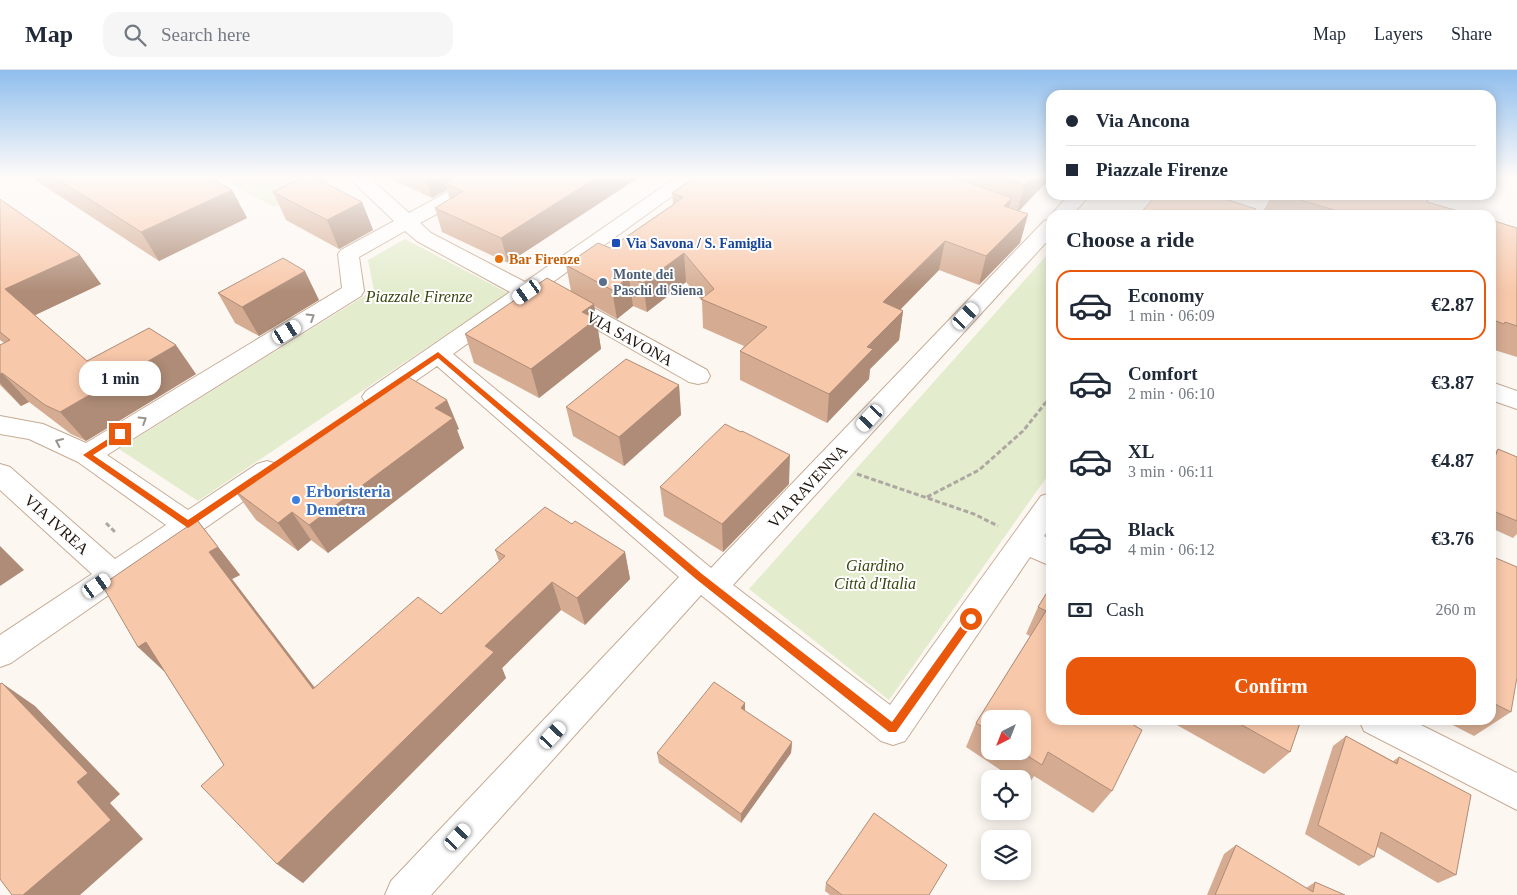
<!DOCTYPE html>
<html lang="en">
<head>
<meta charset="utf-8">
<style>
  :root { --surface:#fff; --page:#f6f6f7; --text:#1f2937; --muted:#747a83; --line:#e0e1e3; --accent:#ea580c }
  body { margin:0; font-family:"Times New Roman",serif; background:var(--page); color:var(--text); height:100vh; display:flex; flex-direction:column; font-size:19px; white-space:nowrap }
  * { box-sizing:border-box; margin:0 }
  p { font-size:16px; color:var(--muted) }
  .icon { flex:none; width:28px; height:28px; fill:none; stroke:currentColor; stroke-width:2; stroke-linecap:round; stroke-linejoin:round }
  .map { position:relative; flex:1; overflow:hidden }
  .drawer { position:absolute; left:1046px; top:140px; width:450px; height:515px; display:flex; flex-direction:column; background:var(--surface); border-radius:15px; box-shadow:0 2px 12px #0003 }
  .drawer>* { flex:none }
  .hud { position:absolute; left:1046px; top:20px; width:450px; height:110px; border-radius:15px; box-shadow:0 2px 12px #0003; display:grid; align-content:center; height:110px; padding:0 20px; background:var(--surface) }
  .needle { width:32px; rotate:222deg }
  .buttons { position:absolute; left:981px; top:640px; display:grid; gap:10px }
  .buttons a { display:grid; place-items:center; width:50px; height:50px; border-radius:10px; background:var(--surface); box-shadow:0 2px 12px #0003; font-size:25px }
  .end { position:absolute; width:22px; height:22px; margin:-11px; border:6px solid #ea580c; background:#fff; box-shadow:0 0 0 2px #fff }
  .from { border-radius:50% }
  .bubble { position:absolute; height:35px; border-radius:15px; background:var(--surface); box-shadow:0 2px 12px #0003; font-size:16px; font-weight:600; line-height:35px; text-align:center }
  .car { position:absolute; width:15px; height:30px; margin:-15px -8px; border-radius:6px; box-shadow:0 0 4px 1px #0007; background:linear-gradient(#fff 24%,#345 0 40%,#fff 0 76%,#345 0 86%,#fff 0) }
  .hud b { display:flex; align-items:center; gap:18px; height:48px; font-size:19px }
  .hud b+b { border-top:1px solid var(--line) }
  .hud i { width:12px; height:12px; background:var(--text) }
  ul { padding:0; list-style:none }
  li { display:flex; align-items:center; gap:15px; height:70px; margin:0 10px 8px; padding:0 10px; border:2px solid transparent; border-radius:15px }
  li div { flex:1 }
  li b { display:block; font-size:19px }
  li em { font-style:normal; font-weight:600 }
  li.on { border-color:var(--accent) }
  li>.icon { width:45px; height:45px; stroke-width:1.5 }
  h2 { padding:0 20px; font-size:22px; line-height:60px }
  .pay { display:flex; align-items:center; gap:12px; height:55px; padding:0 20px; font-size:19px }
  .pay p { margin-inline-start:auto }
  .action { display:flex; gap:10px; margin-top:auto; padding:10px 20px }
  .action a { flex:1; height:58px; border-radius:15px; background:var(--accent); color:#fff; font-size:20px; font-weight:600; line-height:58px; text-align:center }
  header { display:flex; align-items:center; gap:30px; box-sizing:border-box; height:70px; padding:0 25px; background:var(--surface); border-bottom:1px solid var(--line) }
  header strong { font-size:24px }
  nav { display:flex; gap:28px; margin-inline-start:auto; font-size:18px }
  .search { width:350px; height:45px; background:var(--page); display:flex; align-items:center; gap:12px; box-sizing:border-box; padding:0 18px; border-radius:15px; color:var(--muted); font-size:19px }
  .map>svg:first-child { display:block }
  .green { fill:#e3eccc }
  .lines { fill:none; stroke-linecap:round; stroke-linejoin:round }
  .minor-casing { stroke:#c5ab93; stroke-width:2 }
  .path { stroke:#afa8a2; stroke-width:3; stroke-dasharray:5 2.5; stroke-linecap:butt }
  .minor { fill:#fff; fill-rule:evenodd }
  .wall { fill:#d5ac92; fill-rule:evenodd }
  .shaded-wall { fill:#ae8c77 }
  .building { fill:#f8c8aa; stroke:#ae8c77 }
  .oneway { stroke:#999591 }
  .route { fill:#ea580c }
  .transit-dot { fill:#1a4fb4; stroke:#fff; stroke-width:2 }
  .food-dot { fill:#e8710a; stroke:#fff; stroke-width:2 }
  .service-dot { fill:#5c6f8a; stroke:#fff; stroke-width:2 }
  .shop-dot { fill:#3f7fe0; stroke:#fff; stroke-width:2 }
  .labels { text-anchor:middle; stroke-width:4; stroke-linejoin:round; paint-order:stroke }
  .far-transit-label { font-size:14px; font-weight:bold; fill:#164399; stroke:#fff; text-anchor:start }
  .far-food-label { font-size:14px; font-weight:bold; fill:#c56008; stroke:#fff; text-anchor:start }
  .far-service-label { font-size:14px; font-weight:bold; fill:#4e5e75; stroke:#fff; text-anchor:start }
  .park-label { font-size:16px; font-style:italic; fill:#39450d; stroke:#fff }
  .street-label { font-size:16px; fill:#1d130b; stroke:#fff }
  .shop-label { font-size:16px; font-weight:bold; fill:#366cbe; stroke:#fff; text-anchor:start }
</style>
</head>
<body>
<header>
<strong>Map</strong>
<div class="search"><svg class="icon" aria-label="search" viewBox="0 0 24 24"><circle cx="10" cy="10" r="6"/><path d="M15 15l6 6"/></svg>Search here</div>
<nav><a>Map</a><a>Layers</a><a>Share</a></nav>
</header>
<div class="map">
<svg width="1517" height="825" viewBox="0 0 1517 825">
  <rect width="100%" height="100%" fill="#fdf7f2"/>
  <path class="green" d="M 216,106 L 335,106 L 336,107 L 274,137 Z
    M 405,169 L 508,223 L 198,431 L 119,379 L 374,220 L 368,190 Z
    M 1046,186 L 1051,188 L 1051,401 L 889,630 L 749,519 Z"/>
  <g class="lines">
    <defs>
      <path id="minor" d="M 347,106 L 368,106 L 409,143 L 477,106 L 501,106 L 499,110 L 420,153 L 431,163 L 525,212 L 678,106 L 700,106 L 453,284 L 711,498 L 1044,151 L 1051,149 L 1051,167 L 733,515 L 890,635 L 1041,426 L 1051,423 L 1051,456 L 1044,466 L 1051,470 L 1051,496 L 1030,487 L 905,671 L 893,675 L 881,671 L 701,525 L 431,825 L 385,825 L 391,811 L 679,507 L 437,296 L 384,333 L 375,336 L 366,333 L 362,327 L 366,321 L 510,222 L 417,171 L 405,161 L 359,187 L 364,221 L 361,226 L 107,385 L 188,440 L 257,394 L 267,391 L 277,394 L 281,401 L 277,408 L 11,593 L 0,597 L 0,565 L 92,504 L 0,420 L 0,394 L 10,397 L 115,489 L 166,455 L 78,392 L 29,369 L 0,364 L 0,346 L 43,354 L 86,373 L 342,218 L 338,184 L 341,180 L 394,151 Z
        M 1069,125 L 1090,125 L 1072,145 L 1051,145 Z
        M 564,224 L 572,226 L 707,300 L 710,306 L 707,312 L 698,314 L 689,312 L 556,236 L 553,231 L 556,226 Z
        M 1491,312 L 1517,321 L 1517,339 L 1491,330 Z
        M 1359,650 L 1411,650 L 1517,703 L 1517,740 L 1364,661 Z"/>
    </defs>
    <use href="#minor" class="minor-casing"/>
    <path class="path" d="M 857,404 L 974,444 L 998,456
      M 927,427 L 979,400 L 1023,361 L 1051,326
      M 106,453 L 116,463"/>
    <use href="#minor" class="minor"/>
  </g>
  <path class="wall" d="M 29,106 L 208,106 L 232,120 L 247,148 L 159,191 Z
    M 384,106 L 641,106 L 508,193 L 442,162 L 435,138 L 450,129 L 447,120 L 432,128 Z
    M 696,106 L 1051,106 L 1051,107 L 1019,141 L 1028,144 L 1020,173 L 979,215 L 939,200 L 901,239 L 903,241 L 899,270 L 870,299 L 869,309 L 827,353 L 740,310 L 740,281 L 744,276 L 703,258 L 702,231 L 686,212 L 647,242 L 633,236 L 617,249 L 594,236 L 601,279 L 539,328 L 474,293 L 465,264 L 571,221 L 566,195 L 610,178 L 673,134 L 672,123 Z
    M 273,122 L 362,132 L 373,160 L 339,179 L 286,150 Z
    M 1272,125 L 1430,125 L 1427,132 L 1472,145 L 1261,145 Z
    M 0,129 L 101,214 L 35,245 L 87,291 L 196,304 L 86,371 L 71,364 L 29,332 L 21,336 L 0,315 L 0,275 L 4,273 L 0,270 Z
    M 1491,150 L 1517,158 L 1517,287 L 1491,279 Z
    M 218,223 L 319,230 L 259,266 L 235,253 Z
    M 679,315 L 681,345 L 624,396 L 573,366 L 566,337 Z
    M 459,359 L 457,360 L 464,378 L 328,483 L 311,470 L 298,481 L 256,450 L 235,421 Z
    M 1498,379 L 1517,387 L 1517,464 L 1513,468 L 1491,458 L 1491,386 Z
    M 789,414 L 723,482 L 664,446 L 660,417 Z
    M 197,450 L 240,505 L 232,509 L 314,617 L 441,544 L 499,491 L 495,480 L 572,454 L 625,482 L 630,509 L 585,555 L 561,540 L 502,598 L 506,608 L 303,813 L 277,794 L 224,695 L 164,601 L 138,577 Z
    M 1491,486 L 1511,642 L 1474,666 L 1443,650 L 1491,650 Z
    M 1051,516 L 1112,721 L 1093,743 L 1034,706 L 1027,717 L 1022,714 L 1022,709 L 1014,709 L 966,677 L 976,653 L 1030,566 L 1026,564 L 1038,537 ZM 990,649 L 1022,681 L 990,681 Z
    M 745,633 L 745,641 L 792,672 L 791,683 L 741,753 L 659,693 L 657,683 Z
    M 1168,650 L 1301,650 L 1290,682 L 1264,704 Z
    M 1346,666 L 1393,691 L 1399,687 L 1456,805 L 1438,813 L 1377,777 L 1374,787 L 1359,796 L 1305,764 L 1333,676 Z
    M 1236,775 L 1306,818 L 1315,812 L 1345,825 L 1207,825 L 1224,784 Z
    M 826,813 L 930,825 L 830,825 L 825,821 Z"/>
  <path class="shaded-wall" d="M 425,106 L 472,106 L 445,113 L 447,120 L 432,128 Z
    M 599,106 L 641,106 L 508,193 L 501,168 Z
    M 1033,106 L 1051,106 L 1051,107 L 1017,143 L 1024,115 Z
    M 232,120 L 247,148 L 159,191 L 141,162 Z
    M 1012,128 L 1004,156 L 1004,136 Z
    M 362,132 L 373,160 L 339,179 L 327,150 Z
    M 1028,144 L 1020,173 L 979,215 L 986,186 Z
    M 945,171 L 939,200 L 879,261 L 883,232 Z
    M 684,183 L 686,212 L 647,242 L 643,213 Z
    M 80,185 L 101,214 L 29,248 L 5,219 Z
    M 305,201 L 319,230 L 259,266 L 242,237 Z
    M 629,207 L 633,236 L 617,249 L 612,220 Z
    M 594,234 L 601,279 L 539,328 L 531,299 L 582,242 Z
    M 903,241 L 899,270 L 870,299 L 869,309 L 827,353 L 829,324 L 867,277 Z
    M 176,275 L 196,304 L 86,371 L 60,342 Z
    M 2,303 L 29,332 L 21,336 L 0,313 L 0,304 Z
    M 679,315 L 681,345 L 624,396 L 619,367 Z
    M 447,330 L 459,359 L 457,360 L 464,378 L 328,483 L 309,455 L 435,338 Z
    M 790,385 L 789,414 L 723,482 L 722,454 Z
    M 292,442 L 311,470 L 298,481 L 278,453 Z
    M 197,450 L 240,505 L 232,509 L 334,643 L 313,619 L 209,482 Z
    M 0,476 L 24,500 L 0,516 Z
    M 625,482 L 630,509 L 585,555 L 577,528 Z
    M 552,512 L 561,540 L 502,598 L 506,608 L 303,813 L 277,794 L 485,576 Z
    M 146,572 L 166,603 L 138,577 Z
    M 2,613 L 35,636 L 120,724 L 110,733 L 143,769 L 80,825 L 23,825 Z
    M 745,633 L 745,644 L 741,638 Z
    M 792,672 L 791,683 L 741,753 L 741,744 Z"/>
  <path class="building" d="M 53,106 L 208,106 L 232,120 L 141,162 Z
    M 305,106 L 312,106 L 362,132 L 327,150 L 273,122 Z
    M 458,106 L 599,106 L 501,168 L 435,138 L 463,121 L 445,113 Z
    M 696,106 L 949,106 L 1012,128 L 1004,136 L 1028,144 L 986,186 L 945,171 L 883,232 L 903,241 L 867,277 L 873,279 L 829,324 L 740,281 L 767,257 L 701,229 L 714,219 L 684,183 L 643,213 L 629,207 L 612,220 L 566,195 L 598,173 L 610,178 L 670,137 L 683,127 L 672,123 Z
    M 999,106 L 1033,106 L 1024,115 Z
    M 1164,125 L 1212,125 L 1256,139 L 1253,145 L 1139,145 L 1155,126 L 1162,128 Z
    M 1284,125 L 1430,125 L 1427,132 L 1472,145 L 1351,145 Z
    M 0,129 L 80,185 L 5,219 L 87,291 L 149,258 L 176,275 L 60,342 L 45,335 L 2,303 L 0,304 L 0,275 L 10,270 L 0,262 Z
    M 1491,150 L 1517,158 L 1517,256 L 1505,252 L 1504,254 L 1496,251 L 1493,262 L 1491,261 Z
    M 283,188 L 305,201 L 242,237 L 218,223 Z
    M 547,208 L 594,234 L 582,242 L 596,249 L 531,299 L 465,264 Z
    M 626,289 L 679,315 L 619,367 L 566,337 Z
    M 405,305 L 447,330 L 435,338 L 453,348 L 309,455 L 292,442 L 278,453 L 235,421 Z
    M 725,354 L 741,362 L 742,361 L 790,385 L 722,454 L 660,417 Z
    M 1498,379 L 1517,387 L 1517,451 L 1491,440 L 1491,386 L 1495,387 Z
    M 545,437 L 572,454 L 575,451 L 625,482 L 577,528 L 552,512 L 485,576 L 494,582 L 277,794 L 201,716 L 224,695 L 146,572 L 138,577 L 102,515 L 197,450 L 218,477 L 209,482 L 313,619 L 418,527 L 441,544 L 505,486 L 495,480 Z
    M 1491,486 L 1517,497 L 1517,607 L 1511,642 L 1491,632 Z
    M 1051,516 L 1051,650 L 1125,650 L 1142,660 L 1112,721 L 1048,682 L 1042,695 L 1020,681 L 1022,681 L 1022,649 L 990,649 L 990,662 L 976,653 L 1046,541 L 1038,537 Z
    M 714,612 L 745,633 L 741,638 L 792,672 L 741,744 L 657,683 Z
    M 2,613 L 88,703 L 77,712 L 111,750 L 23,825 L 12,825 L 0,809 L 0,614 Z
    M 1233,650 L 1301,650 L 1290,682 Z
    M 1346,666 L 1397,694 L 1399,687 L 1471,725 L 1456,805 L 1381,762 L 1374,787 L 1318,755 Z
    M 874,743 L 947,795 L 929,825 L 842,825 L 826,813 Z
    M 1236,775 L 1313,822 L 1315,812 L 1345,825 L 1215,825 Z"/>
  <defs><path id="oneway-chevron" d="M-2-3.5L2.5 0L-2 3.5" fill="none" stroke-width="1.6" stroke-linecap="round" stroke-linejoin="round" transform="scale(1.25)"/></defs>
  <g class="oneway">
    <use href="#oneway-chevron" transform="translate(311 247) rotate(-32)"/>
    <use href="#oneway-chevron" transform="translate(143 350) rotate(-32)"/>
    <use href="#oneway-chevron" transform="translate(59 372) rotate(-155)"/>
  </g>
  <linearGradient id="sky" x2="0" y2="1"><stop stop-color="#8fbeed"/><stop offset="0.48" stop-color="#fefbf9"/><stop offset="1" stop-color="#fefbf9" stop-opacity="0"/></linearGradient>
  <rect width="1517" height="222" fill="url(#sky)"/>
  <path class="route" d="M 438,282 L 702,504 L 892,652 L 968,546 L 974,546 L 974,552 L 896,662 L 889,662 L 696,509 L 438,288 L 188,458 L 83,385 L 117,363 L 123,363 L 123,366 L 93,385 L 188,450 Z"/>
  <rect class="transit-dot" x="611" y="168" width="10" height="10" rx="2.5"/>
  <circle class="food-dot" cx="499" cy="189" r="5"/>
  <circle class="service-dot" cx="603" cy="212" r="5"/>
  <circle class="shop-dot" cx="296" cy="430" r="5"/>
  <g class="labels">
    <g class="far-transit-label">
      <text x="626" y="178">Via Savona / S. Famiglia</text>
    </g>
    <g class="far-food-label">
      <text x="509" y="194">Bar Firenze</text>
    </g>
    <g class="far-service-label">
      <text x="613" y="209">Monte dei<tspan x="613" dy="16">Paschi di Siena</tspan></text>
    </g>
    <g class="park-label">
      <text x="419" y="232">Piazzale Firenze</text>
      <text x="875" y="501">Giardino<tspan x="875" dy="18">Città d'Italia</tspan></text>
    </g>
    <g class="street-label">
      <text transform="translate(630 268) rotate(29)" y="6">VIA SAVONA</text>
      <text transform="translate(807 416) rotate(-47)" y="6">VIA RAVENNA</text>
      <text transform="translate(57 454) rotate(42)" y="6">VIA IVREA</text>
    </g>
    <g class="shop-label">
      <text x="306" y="427">Erboristeria<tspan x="306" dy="18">Demetra</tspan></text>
    </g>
  </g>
</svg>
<div class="buttons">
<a><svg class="needle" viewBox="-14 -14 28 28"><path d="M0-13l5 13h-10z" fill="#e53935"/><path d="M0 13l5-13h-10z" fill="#747a83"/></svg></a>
<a><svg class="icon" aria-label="locate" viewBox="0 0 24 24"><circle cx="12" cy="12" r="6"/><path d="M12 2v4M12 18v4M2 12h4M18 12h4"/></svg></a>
<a><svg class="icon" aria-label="layers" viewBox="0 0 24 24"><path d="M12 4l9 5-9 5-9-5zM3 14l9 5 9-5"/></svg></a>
</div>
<i class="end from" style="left:971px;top:549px"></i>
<i class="end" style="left:120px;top:364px"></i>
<div class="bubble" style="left:79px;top:291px;width:82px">1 min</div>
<i class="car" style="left:527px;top:222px;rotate:235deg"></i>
<i class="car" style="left:966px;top:246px;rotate:43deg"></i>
<i class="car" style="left:287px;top:262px;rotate:59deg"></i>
<i class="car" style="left:870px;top:348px;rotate:223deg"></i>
<i class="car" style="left:97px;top:516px;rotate:55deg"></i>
<i class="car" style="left:553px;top:665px;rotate:43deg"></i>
<i class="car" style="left:458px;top:767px;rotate:43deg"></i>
<div class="hud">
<b><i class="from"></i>Via Ancona</b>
<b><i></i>Piazzale Firenze</b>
</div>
<section class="drawer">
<h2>Choose a ride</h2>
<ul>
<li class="on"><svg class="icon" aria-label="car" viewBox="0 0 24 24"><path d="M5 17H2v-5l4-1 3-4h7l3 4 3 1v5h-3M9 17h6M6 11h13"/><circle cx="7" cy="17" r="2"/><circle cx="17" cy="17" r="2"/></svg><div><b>Economy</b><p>1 min · 06:09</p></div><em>€2.87</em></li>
<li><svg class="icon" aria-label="car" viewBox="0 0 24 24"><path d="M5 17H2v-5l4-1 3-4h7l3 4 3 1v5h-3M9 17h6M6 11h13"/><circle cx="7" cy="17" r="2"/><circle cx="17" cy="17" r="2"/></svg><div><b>Comfort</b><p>2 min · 06:10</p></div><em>€3.87</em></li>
<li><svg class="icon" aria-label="car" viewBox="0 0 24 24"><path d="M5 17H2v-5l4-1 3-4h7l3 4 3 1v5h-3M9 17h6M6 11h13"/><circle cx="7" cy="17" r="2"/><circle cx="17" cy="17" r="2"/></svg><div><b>XL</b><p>3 min · 06:11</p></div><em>€4.87</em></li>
<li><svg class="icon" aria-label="car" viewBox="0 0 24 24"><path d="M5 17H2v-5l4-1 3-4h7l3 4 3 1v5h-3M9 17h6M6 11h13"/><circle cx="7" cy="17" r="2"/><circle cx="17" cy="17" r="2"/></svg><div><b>Black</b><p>4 min · 06:12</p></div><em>€3.76</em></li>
</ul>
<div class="pay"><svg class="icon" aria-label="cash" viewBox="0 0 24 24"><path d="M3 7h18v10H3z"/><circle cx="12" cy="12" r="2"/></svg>Cash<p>260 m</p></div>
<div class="action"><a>Confirm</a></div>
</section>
</div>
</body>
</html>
